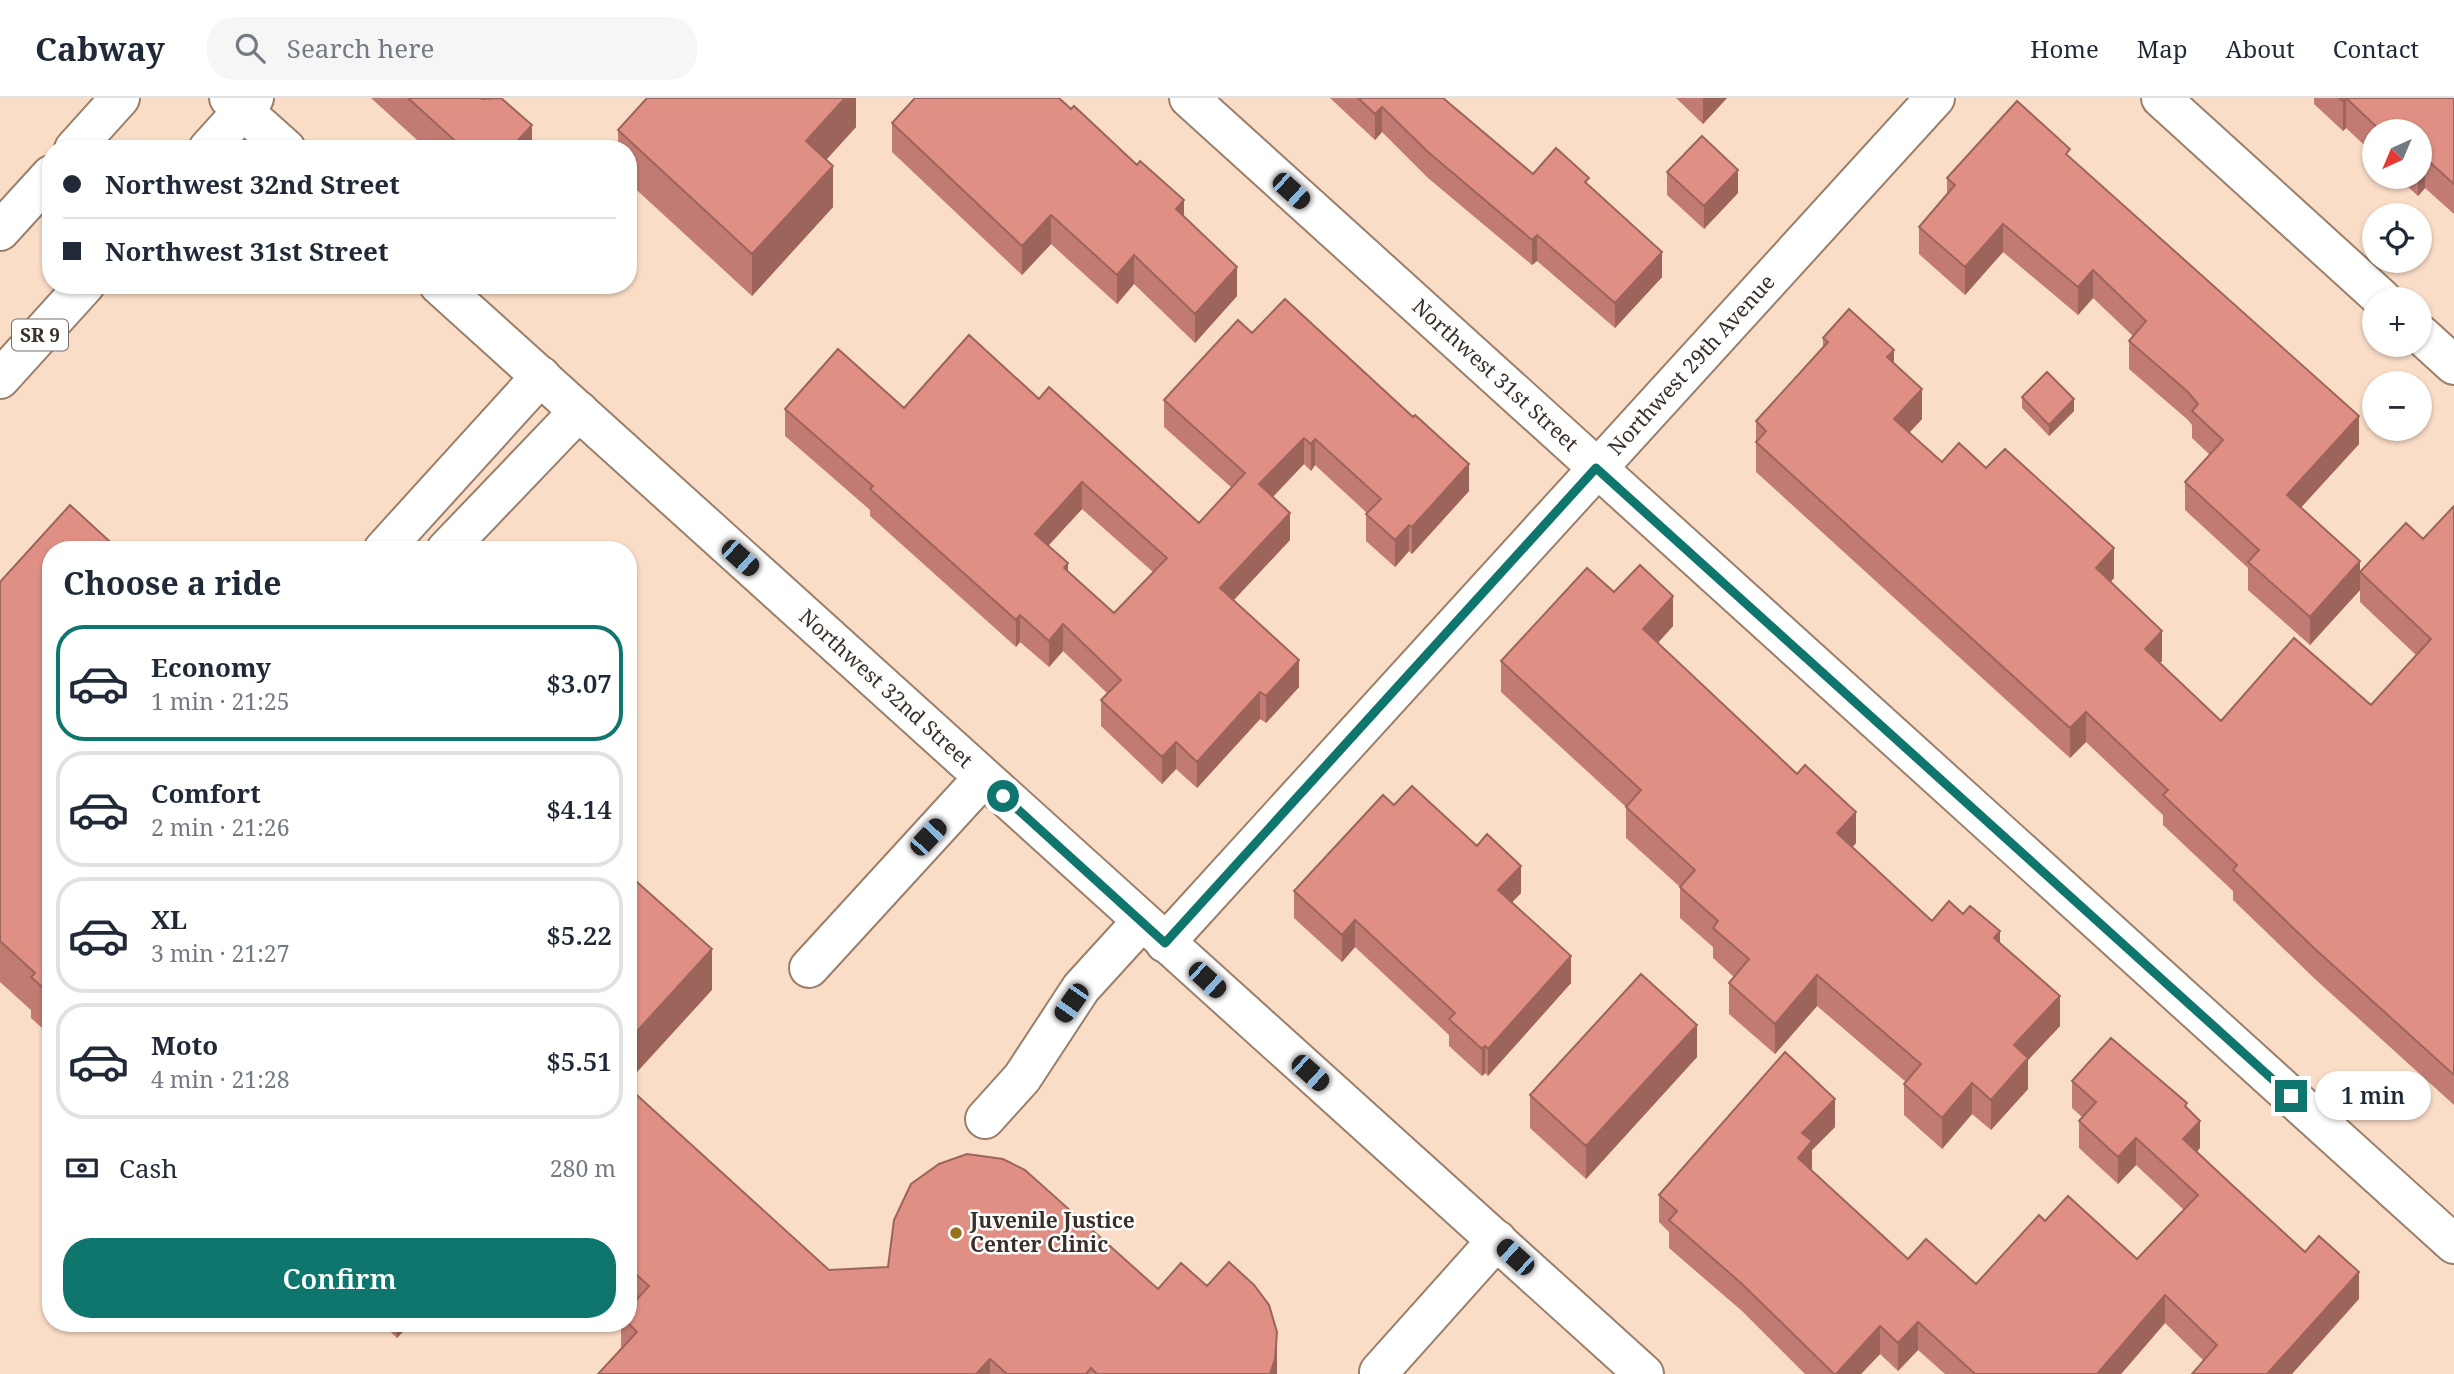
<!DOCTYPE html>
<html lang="en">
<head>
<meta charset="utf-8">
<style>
  :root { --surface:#fff; --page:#f6f6f7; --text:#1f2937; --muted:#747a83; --line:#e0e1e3; --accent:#0f766e }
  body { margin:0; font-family:"Noto Serif",serif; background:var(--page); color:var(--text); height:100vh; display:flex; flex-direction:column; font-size:26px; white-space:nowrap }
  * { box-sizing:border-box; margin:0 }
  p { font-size:23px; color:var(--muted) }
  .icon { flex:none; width:38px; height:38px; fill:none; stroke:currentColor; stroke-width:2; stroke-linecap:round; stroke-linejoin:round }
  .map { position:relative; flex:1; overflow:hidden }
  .drawer { position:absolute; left:42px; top:443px; width:595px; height:791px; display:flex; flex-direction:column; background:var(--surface); border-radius:28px; box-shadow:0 2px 5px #0004 }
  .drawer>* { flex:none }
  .hud { position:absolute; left:42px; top:42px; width:595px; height:154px; border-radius:28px; box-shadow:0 2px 5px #0004; display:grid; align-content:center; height:154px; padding:0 21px; background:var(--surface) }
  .needle { width:46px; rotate:224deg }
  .controls { position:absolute; left:2362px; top:21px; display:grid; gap:14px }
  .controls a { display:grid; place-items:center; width:70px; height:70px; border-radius:50%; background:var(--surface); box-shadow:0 2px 5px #0004; font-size:35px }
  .end { position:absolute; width:32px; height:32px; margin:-16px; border:9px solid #0f766e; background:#fff; box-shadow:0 0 0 4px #fff }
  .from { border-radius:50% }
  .bubble { position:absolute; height:49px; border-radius:24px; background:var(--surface); box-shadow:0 2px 5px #0004; font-size:23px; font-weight:600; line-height:49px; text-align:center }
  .car { position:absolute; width:21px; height:42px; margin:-21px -10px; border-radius:9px; box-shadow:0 0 5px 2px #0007; background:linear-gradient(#222 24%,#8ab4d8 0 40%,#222 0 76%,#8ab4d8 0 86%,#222 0) }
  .hud b { display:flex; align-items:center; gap:24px; height:66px; font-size:26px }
  .hud b+b { border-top:2px solid var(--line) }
  .hud i { width:18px; height:18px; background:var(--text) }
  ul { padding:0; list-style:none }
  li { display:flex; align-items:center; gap:21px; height:116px; margin:0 14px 10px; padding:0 7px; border:4px solid var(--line); border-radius:28px }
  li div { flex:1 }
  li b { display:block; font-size:26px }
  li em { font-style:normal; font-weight:600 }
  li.selected { border-color:var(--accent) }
  li>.icon { width:63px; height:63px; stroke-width:1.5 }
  h2 { padding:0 21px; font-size:32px; line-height:84px }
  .pay { display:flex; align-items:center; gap:18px; height:77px; padding:0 21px; font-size:26px }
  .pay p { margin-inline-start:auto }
  .action { display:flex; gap:14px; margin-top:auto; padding:14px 21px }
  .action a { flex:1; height:80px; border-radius:28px; background:var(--accent); color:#fff; font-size:28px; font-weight:600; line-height:80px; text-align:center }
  header { display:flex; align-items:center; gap:42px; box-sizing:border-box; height:98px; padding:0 35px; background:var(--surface); border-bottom:2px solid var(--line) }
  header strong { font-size:33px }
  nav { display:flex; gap:38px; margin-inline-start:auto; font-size:24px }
  .search { width:490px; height:63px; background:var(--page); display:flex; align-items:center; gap:18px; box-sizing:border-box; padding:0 24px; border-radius:28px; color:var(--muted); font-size:26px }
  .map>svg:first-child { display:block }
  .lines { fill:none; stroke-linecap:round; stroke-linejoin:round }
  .minor-casing { stroke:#9a7f6b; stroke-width:42 }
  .highway-casing { stroke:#9a7f6b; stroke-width:42 }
  .minor { stroke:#fff; stroke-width:38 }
  .highway { stroke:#fff; stroke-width:38 }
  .wall { fill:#c17b72; fill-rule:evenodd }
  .shaded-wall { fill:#9d645c }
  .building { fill:#e08f84; stroke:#9d645c; stroke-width:2; fill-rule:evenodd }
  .route { stroke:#0f766e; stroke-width:9 }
  .poi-dot { fill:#98721d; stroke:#fff; stroke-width:2.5 }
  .labels { text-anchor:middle; stroke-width:5; stroke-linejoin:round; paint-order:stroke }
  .shield { fill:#fff; stroke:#766e68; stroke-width:2 }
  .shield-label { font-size:19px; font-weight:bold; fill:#3b3027 }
  .street-label { font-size:21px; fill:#3b3027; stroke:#fff }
  .poi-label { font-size:21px; font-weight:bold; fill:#3b3027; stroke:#fff; text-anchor:start }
</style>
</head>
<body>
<header>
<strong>Cabway</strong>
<div class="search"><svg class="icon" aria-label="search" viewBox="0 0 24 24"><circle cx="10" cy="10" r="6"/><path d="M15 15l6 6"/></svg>Search here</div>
<nav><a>Home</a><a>Map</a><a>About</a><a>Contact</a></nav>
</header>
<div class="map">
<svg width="2454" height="1276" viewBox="0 0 2454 1276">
  <rect width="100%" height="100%" fill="#faddc7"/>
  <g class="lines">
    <defs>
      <g id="minor">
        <path d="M 229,0 L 286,51"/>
        <path id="s1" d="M 1189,0 L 2454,1146"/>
        <path d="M 2161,0 L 2382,201"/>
        <path id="s2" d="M 439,187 L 1644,1276"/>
        <path d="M 2420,236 L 2454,267"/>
        <path d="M 383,452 L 541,278"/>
        <path d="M 446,452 L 579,313"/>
        <path id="s3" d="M 1165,845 L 1935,0"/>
        <path d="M 809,870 L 983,680"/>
        <path d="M 985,1021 L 1022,980 L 1081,890 L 1142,823"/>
        <path d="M 1379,1274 L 1497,1142"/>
      </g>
      <path id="highway" d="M 74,51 L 120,0
        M 208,51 L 254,0
        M 0,133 L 51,77
        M 0,281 L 85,187"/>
    </defs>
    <use href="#minor" class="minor-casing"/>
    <use href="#highway" class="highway-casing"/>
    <use href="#minor" class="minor"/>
    <use href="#highway" class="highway"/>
  </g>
  <path class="wall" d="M 371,0 L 481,0 L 532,51 L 427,51 Z
    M 856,0 L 856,29 L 826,62 L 833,109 L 752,198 L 628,84 L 628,51 L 618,51 L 618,32 Z
    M 1330,0 L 1443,0 L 1533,76 L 1589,87 L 1662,179 L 1615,230 L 1537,163 L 1532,167 L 1428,80 L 1382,34 L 1375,42 Z
    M 1676,0 L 1727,0 L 1703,26 Z
    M 2314,0 L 2454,0 L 2454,116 L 2425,90 L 2418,98 L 2397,79 L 2420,79 L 2420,33 L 2375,33 L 2375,57 L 2346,30 L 2343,33 L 2314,6 Z
    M 892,25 L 1184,118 L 1237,198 L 1195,245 L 1134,186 L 1117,206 L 1051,146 L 1022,177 L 892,54 Z
    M 2070,60 L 2359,346 L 2301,409 L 2360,474 L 2423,441 L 2454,408 L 2454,1007 L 2315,881 L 2233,802 L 2233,793 L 2163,727 L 2163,717 L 2086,644 L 2070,660 L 1756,374 L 1756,323 L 1823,249 L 1823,240 L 1894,266 L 1922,321 L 1909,335 L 1942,364 L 1986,370 L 2114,480 L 2110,484 L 2162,563 L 2159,565 L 2221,623 L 2371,607 L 2416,557 L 2360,504 L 2360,492 L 2310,547 L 2248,492 L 2248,470 L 2185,412 L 2185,384 L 2210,357 L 2192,340 L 2192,327 L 2188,322 L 2129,271 L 2129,243 L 2133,238 L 2093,200 L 2078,217 L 2003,154 L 1965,197 L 1919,156 L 1919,129 L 1947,96 L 1947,80 Z
    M 1667,74 L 1738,95 L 1704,131 L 1667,97 Z
    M 1252,235 L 1469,393 L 1412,456 L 1409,453 L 1395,469 L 1366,443 L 1366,416 L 1367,415 L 1315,367 L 1311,373 L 1304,366 L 1273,399 L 1290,442 L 1233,502 L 1299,589 L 1266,625 L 1260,621 L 1197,690 L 1176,671 L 1162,686 L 1101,628 L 1101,602 L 1107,595 L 1063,553 L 1049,569 L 1020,544 L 1016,549 L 870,418 L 870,412 L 785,338 L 785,311 L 904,310 L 1039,301 L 1199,425 L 1232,390 L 1164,329 L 1164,302 ZM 1082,411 L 1153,474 L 1114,515 L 1068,474 L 1049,447 Z
    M 2022,299 L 2074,313 L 2049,338 L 2022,310 Z
    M 51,452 L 51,938 L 31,920 L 31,912 L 0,884 L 0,484 Z
    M 1614,494 L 1673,528 L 1658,545 L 1856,745 L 1852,750 L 1932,823 L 1963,816 L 2000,846 L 2060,928 L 2028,962 L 2028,991 L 1991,1032 L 1972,1016 L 1942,1051 L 1904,1017 L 1904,986 L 1906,984 L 1817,908 L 1775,956 L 1729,916 L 1729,885 L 1734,879 L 1713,860 L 1713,849 L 1680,820 L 1680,789 L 1626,740 L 1626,709 L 1501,594 L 1501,563 Z
    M 1394,707 L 1521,795 L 1512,804 L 1571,885 L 1488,978 L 1485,975 L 1482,978 L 1449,948 L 1449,937 L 1355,849 L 1342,864 L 1294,820 L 1294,793 Z
    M 1697,959 L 1586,1081 L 1530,1030 L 1530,997 Z
    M 2072,983 L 2187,1010 L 2200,1050 L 2197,1054 L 2231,1086 L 2305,1154 L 2359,1201 L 2204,1263 L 2165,1225 L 2121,1276 L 1945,1276 L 1918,1252 L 1898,1273 L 1880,1256 L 1861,1276 L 1805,1276 L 1742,1213 L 1669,1150 L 1669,1134 L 1659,1124 L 1659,1097 L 1835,1029 L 1812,1052 L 1812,1071 L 1811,1072 L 1908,1161 L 1976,1186 L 2045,1123 L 2137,1161 L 2184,1112 L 2136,1067 L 2118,1086 L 2079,1050 L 2079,1023 L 2082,1019 L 2072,1010 Z
    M 628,989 L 829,1172 L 1158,1191 L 1277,1276 L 598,1276 L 621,1250 L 621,1225 L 628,1225 Z
    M 381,1225 L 411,1225 L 397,1240 Z"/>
  <path class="shaded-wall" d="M 845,0 L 856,0 L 856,29 L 806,84 L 806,43 Z
    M 1703,0 L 1727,0 L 1703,26 Z
    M 2346,0 L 2346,30 L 2343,33 L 2343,3 Z
    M 1382,9 L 1382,34 L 1375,42 L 1375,16 Z
    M 532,27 L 532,51 L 510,51 Z
    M 2425,60 L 2425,90 L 2418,98 L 2418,79 L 2420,79 L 2420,65 Z
    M 833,68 L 833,109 L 752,198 L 752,156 Z
    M 1738,72 L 1738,95 L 1704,131 L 1704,108 Z
    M 1184,102 L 1184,131 L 1176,111 Z
    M 1051,117 L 1051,146 L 1022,177 L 1022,148 Z
    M 2003,126 L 2003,154 L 1965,197 L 1965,169 Z
    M 1537,137 L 1537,163 L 1532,167 L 1532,142 Z
    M 1662,154 L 1662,179 L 1615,230 L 1615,205 Z
    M 1134,157 L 1134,186 L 1117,206 L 1117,177 Z
    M 1237,169 L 1237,198 L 1195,245 L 1195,216 Z
    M 2093,172 L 2093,200 L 2078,217 L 2078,189 Z
    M 1894,252 L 1894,282 L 1887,259 Z
    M 1922,291 L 1922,321 L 1894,351 L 1894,321 Z
    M 2074,301 L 2074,313 L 2049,338 L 2049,327 Z
    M 2359,318 L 2359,346 L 2287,425 L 2287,397 Z
    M 1304,340 L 1304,366 L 1259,413 L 1259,386 Z
    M 1315,341 L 1315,367 L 1311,373 L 1311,346 Z
    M 1469,366 L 1469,393 L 1412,456 L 1412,429 Z
    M 1082,384 L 1082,411 L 1035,462 L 1035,436 Z
    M 1290,415 L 1290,442 L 1220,517 L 1220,490 Z
    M 1409,427 L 1409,453 L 1395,469 L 1395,442 Z
    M 2114,450 L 2114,480 L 2096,500 L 2096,470 Z
    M 2360,463 L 2360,492 L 2310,547 L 2310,519 Z
    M 1068,465 L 1068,492 L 1064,470 Z
    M 1673,498 L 1673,528 L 1643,561 L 1643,531 Z
    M 1020,517 L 1020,544 L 1016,549 L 1016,522 Z
    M 1063,526 L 1063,553 L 1049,569 L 1049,543 Z
    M 2162,533 L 2162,563 L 2145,581 L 2145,551 Z
    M 1299,562 L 1299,589 L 1266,625 L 1266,598 Z
    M 1260,594 L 1260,621 L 1197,690 L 1197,664 Z
    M 2086,614 L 2086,644 L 2070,660 L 2070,630 Z
    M 1176,644 L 1176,671 L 1162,686 L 1162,659 Z
    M 1856,714 L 1856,745 L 1837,766 L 1837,735 Z
    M 1521,768 L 1521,795 L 1498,819 L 1498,792 Z
    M 1355,822 L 1355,849 L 1342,864 L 1342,837 Z
    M 2000,833 L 2000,864 L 1994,840 Z
    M 712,851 L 712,892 L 628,984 L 628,943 Z
    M 1571,858 L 1571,885 L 1488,978 L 1488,951 Z
    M 1817,877 L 1817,908 L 1775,956 L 1775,926 Z
    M 2060,898 L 2060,928 L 2028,962 L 2028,991 L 1991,1032 L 1991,1002 L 2014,947 Z
    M 1697,927 L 1697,959 L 1586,1081 L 1586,1048 Z
    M 1485,948 L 1485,975 L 1482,978 L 1482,951 Z
    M 1972,985 L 1972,1016 L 1942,1051 L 1942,1020 Z
    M 1835,1001 L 1835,1029 L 1812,1052 L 1812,1071 L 1798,1088 L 1798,1060 L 1802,1035 Z
    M 2200,1023 L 2200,1050 L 2183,1068 L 2183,1041 Z
    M 2136,1040 L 2136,1067 L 2118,1086 L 2118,1059 Z
    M 2359,1174 L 2359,1201 L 2292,1276 L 2267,1276 Z
    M 2165,1197 L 2165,1225 L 2121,1276 L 2097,1276 Z
    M 1918,1224 L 1918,1252 L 1898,1273 L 1898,1245 Z
    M 397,1225 L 411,1225 L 397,1240 Z
    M 1880,1228 L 1880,1256 L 1861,1276 L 1836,1276 Z
    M 1277,1234 L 1277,1276 L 1270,1276 Z
    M 990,1261 L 990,1276 L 976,1276 Z"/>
  <path class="building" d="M 408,0 L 481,0 L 482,1 L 501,0 L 532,27 L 510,51 L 464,51 Z
    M 647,0 L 845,0 L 806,43 L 833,68 L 752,156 L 618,32 Z
    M 915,0 L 1059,0 L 1071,11 L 1074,8 L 1137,67 L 1140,63 L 1184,102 L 1176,111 L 1237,169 L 1195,216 L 1134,157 L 1117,177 L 1051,117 L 1022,148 L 892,25 Z
    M 1358,0 L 1443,0 L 1533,76 L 1556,50 L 1589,80 L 1585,84 L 1662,154 L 1615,205 L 1537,137 L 1532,142 L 1428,54 L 1382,9 L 1375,16 Z
    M 2339,0 L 2454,0 L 2454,86 L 2425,60 L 2420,65 L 2420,33 L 2381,33 L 2346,0 L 2343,3 Z
    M 2017,3 L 2070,51 L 2066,56 L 2359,318 L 2287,397 L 2360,463 L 2310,519 L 2248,464 L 2259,452 L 2185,384 L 2223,342 L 2192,313 L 2198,306 L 2188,294 L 2129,243 L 2146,223 L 2093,172 L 2078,189 L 2003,126 L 1965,169 L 1919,129 L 1955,87 L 1947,80 Z
    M 1702,38 L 1738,72 L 1704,108 L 1667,74 Z
    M 1285,201 L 1413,319 L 1415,317 L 1469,366 L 1412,429 L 1409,427 L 1395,442 L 1366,416 L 1381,401 L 1315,341 L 1311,346 L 1304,340 L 1259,386 L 1290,415 L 1220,490 L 1299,562 L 1266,598 L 1260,594 L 1197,664 L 1176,644 L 1162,659 L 1101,602 L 1121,582 L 1063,526 L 1049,543 L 1020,517 L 1016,522 L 870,391 L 873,388 L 785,311 L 838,251 L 904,310 L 969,237 L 1039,301 L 1049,289 L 1199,425 L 1245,375 L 1164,302 L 1238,222 L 1252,235 ZM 1082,384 L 1167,460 L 1114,515 L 1064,470 L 1068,465 L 1035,436 Z
    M 1849,211 L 1894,252 L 1887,259 L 1922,291 L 1894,321 L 1942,364 L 1959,345 L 1986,370 L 2005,351 L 2114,450 L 2096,470 L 2162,533 L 2145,551 L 2221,623 L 2294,540 L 2371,607 L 2431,541 L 2360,474 L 2406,425 L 2423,441 L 2454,408 L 2454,977 L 2315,851 L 2233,772 L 2237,767 L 2163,697 L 2168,692 L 2086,614 L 2070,630 L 1756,344 L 1766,333 L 1756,323 L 1828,244 L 1823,240 Z
    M 2047,274 L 2074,301 L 2049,327 L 2022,299 Z
    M 70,407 L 119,452 L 51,452 L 51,897 L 31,879 L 35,875 L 0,843 L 0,484 Z
    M 1640,467 L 1673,498 L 1643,531 L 1797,676 L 1805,667 L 1856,714 L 1837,735 L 1932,823 L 1949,803 L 1963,816 L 1970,808 L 2000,833 L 1994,840 L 2060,898 L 2014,947 L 2028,960 L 1991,1002 L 1972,985 L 1942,1020 L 1904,986 L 1921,966 L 1817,877 L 1775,926 L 1729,885 L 1749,861 L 1713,830 L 1718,823 L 1680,789 L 1695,772 L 1626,709 L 1641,692 L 1501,563 L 1587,470 L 1614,494 Z
    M 1412,688 L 1477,748 L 1487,736 L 1521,768 L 1498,792 L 1571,858 L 1488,951 L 1485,948 L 1482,951 L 1449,921 L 1455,915 L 1355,822 L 1342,837 L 1294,793 L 1383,697 L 1394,707 Z
    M 628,776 L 712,851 L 628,943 Z
    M 1641,876 L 1697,927 L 1586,1048 L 1530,997 Z
    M 2111,940 L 2187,1005 L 2185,1008 L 2200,1023 L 2183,1041 L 2231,1086 L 2305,1154 L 2319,1138 L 2359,1174 L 2267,1276 L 2192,1276 L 2217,1247 L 2165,1197 L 2097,1276 L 1975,1276 L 1918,1224 L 1898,1245 L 1880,1228 L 1836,1276 L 1834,1276 L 1742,1186 L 1669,1122 L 1677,1113 L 1659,1097 L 1785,954 L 1835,1001 L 1802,1035 L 1812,1043 L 1798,1060 L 1908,1161 L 1926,1141 L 1976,1186 L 2039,1117 L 2045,1123 L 2068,1098 L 2137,1161 L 2198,1097 L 2136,1040 L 2118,1059 L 2079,1023 L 2096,1004 L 2072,983 Z
    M 628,989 L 829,1172 L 888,1169 L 894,1122 L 911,1086 L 939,1066 L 967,1056 L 1003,1061 L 1025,1072 L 1158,1191 L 1181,1165 L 1207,1188 L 1229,1164 L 1254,1187 L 1269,1207 L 1277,1234 L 1275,1261 L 1270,1276 L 1097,1276 L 1091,1270 L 1086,1276 L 1007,1276 L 990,1261 L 976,1276 L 598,1276 L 637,1234 L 628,1225 L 628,1211 L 649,1188 L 628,1169 Z"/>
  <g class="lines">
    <path class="route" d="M 1003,698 L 1165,845 L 1596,370 L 2291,998"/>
  </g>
  <circle class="poi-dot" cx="956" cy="1135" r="7"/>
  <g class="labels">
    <rect class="shield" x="12" y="221.5" width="56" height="31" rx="5"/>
    <g class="shield-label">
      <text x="40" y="244">SR 9</text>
    </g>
    <g class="street-label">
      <text dy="7" stroke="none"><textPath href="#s3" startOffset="782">Northwest 29th Avenue</textPath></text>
      <text dy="7" stroke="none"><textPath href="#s1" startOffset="413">Northwest 31st Street</textPath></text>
      <text dy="7" stroke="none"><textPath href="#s2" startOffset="602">Northwest 32nd Street</textPath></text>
    </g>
    <g class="poi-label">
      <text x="970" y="1130">Juvenile Justice<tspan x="970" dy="24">Center Clinic</tspan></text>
    </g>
  </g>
</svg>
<div class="controls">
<a><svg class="needle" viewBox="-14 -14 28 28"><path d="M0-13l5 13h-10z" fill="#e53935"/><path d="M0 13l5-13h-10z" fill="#747a83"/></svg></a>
<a><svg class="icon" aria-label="locate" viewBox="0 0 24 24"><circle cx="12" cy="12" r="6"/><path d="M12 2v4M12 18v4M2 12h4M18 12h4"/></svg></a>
<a>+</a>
<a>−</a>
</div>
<i class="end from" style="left:1003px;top:698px"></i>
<i class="end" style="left:2291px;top:998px"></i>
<div class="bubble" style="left:2315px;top:973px;width:116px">1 min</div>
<i class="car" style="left:1291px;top:93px;rotate:132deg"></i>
<i class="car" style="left:740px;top:460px;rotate:132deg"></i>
<i class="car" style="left:928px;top:739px;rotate:43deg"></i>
<i class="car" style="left:1207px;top:882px;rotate:132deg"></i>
<i class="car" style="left:1071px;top:905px;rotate:215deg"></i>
<i class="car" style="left:1310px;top:975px;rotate:132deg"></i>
<i class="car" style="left:1515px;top:1159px;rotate:312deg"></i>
<div class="hud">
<b><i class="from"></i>Northwest 32nd Street</b>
<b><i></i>Northwest 31st Street</b>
</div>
<section class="drawer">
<h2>Choose a ride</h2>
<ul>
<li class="selected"><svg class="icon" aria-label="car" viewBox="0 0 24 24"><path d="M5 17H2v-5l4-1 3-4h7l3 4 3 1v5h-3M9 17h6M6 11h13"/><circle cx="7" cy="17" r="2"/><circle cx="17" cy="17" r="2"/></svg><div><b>Economy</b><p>1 min · 21:25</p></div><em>$3.07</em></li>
<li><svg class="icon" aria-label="car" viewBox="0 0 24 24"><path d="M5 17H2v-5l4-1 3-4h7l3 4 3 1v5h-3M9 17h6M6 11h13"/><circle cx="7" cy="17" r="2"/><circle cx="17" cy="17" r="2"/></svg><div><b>Comfort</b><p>2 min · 21:26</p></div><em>$4.14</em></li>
<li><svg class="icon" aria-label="car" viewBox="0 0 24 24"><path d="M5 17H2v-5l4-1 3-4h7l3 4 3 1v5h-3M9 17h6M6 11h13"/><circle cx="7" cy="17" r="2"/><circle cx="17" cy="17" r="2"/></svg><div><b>XL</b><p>3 min · 21:27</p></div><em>$5.22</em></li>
<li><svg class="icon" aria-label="car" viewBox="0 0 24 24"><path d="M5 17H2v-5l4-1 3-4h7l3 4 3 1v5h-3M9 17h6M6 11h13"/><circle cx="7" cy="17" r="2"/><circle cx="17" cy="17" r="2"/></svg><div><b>Moto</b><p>4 min · 21:28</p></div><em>$5.51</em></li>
</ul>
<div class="pay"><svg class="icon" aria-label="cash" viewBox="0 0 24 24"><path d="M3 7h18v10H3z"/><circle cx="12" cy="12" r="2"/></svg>Cash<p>280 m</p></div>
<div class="action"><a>Confirm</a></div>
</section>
</div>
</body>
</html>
